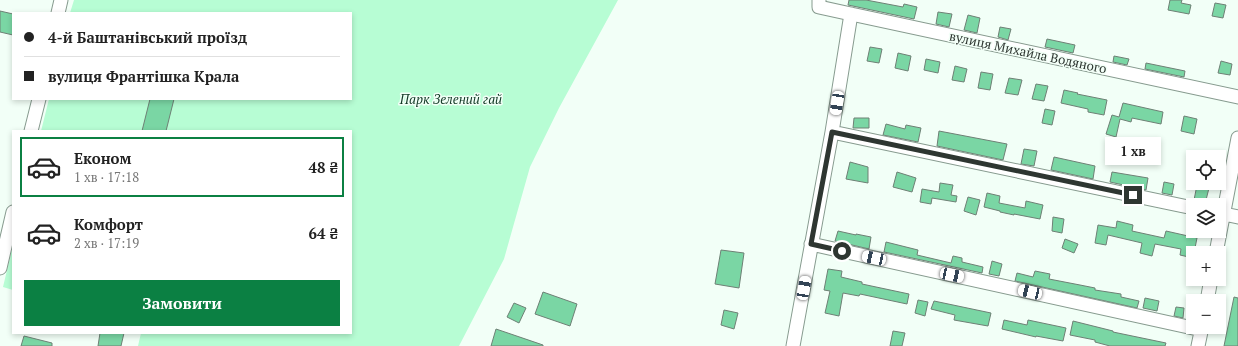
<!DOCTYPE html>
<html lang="uk">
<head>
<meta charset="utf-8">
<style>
  :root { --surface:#fff; --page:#f2f2f2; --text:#222; --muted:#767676; --line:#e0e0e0; --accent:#0b8043 }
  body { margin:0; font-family:"PT Serif",serif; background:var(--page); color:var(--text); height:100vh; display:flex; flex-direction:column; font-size:15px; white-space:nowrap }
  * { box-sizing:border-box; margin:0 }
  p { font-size:13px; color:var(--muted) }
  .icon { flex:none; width:22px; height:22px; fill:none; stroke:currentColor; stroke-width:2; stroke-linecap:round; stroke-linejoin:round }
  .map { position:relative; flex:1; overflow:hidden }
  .panel { position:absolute; left:12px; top:130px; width:340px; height:204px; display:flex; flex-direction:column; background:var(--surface); border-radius:0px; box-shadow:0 2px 6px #0003 }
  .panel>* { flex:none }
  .hud { position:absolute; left:12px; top:12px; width:340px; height:88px; border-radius:0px; box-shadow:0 2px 6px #0003; display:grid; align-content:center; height:88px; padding:0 12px; background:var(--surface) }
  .controls { position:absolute; left:1186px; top:150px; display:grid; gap:8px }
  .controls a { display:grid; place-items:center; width:40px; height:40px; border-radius:0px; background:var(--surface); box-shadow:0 2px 6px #0003; font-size:20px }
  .end { position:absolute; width:18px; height:18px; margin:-9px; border:5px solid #2e3631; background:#fff; box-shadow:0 0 0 2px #fff }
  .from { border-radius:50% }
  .bubble { position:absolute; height:28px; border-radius:0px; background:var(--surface); box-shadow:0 2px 6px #0003; font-size:13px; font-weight:600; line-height:28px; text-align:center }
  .car { position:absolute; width:12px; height:24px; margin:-12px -6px; border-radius:5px; box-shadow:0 0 3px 1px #0007; background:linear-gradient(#fff 24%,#345 0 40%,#fff 0 76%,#345 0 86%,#fff 0) }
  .hud b { display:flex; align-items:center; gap:14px; height:38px; font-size:15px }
  .hud b+b { border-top:1px solid var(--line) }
  .hud i { width:10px; height:10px; background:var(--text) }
  ul { padding:7px 0 0; list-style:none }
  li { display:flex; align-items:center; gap:12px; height:60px; margin:0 8px 6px; padding:0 4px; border:2px solid transparent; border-radius:0px }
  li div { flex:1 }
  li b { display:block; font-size:15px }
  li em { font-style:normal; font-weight:600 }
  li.current { border-color:var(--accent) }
  li>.icon { width:36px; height:36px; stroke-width:1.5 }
  .button { display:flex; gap:8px; margin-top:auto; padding:8px 12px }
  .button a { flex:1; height:46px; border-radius:0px; background:var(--accent); color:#fff; font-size:16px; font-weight:600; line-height:46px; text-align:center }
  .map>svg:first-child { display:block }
  .green { fill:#b7fdd4 }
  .building { fill:#7ad6a4; stroke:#6e8075 }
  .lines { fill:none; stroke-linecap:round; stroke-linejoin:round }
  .minor-casing { stroke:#879b8f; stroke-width:15 }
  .minor { stroke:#fff; stroke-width:13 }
  .route { stroke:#2e3631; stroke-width:5 }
  .labels { text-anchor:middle; stroke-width:3; stroke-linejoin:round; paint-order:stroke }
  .street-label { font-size:13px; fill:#2e3631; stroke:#f2fff7 }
  .park-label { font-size:13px; font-style:italic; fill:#113925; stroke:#f2fff7 }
</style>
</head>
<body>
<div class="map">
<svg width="1238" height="346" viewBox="0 0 1238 346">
  <rect width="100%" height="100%" fill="#f2fff7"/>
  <path class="green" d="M 74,0 L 618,0 L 559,108 L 530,167 L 504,259 L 459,346 L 138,346 L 141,333 L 351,333 L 351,131 L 41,131 L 49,99 L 351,99 L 351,13 L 70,13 Z
    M 13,245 L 13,290 L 3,287 Z"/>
  <path class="building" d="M 849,0 L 866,0 L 903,7 L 904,4 L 917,7 L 914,19 L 848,5 Z
    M 1170,0 L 1182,0 L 1181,3 L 1191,5 L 1189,14 L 1168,10 Z
    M 1215,3 L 1226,5 L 1223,18 L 1212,16 Z
    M 0,11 L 13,14 L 13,35 L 0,32 Z
    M 938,12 L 952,14 L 949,27 L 936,24 Z
    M 968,15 L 980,18 L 977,33 L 964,30 Z
    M 1000,27 L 1011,29 L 1008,40 L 998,37 Z
    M 1047,39 L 1075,45 L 1073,53 L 1045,47 Z
    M 870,47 L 882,49 L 879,63 L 867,61 Z
    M 898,53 L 911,56 L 908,71 L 895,68 Z
    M 1114,56 L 1129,59 L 1127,65 L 1113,62 Z
    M 926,59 L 940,62 L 938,73 L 924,70 Z
    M 1221,61 L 1232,64 L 1230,75 L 1218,73 Z
    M 1146,63 L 1185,71 L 1184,77 L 1145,69 Z
    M 955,66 L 967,69 L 964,82 L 952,80 Z
    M 981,72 L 993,74 L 990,90 L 978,88 Z
    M 1009,78 L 1022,80 L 1018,95 L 1005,93 Z
    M 1036,84 L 1048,86 L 1044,101 L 1032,99 Z
    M 1064,90 L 1078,93 L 1077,94 L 1107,100 L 1104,115 L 1088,112 L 1088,109 L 1061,103 Z
    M 150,99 L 174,99 L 166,131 L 142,131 Z
    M 1123,103 L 1163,112 L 1161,124 L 1132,118 L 1131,122 L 1120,119 L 1116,137 L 1106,134 L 1112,115 L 1119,117 Z
    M 1045,109 L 1055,111 L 1052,125 L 1042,123 Z
    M 1184,116 L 1197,119 L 1194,134 L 1181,131 Z
    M 854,118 L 869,118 L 869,128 L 853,128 Z
    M 886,124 L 905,129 L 906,125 L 921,128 L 918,142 L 883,135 Z
    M 939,131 L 1007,144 L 1003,160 L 937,146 Z
    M 1024,149 L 1037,151 L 1034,166 L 1021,164 Z
    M 1054,157 L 1095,166 L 1093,179 L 1051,170 Z
    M 850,162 L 868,167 L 868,183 L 846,179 Z
    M 897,172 L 916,178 L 912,192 L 893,187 Z
    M 1112,172 L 1148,178 L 1146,190 L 1110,182 Z
    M 1164,182 L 1174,184 L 1172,195 L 1162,193 Z
    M 940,183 L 953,185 L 951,195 L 957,196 L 956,202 L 932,198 L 931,204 L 920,202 L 922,189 L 939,192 Z
    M 1197,185 L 1209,188 L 1205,204 L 1194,200 Z
    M 987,193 L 1000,196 L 999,203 L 1025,208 L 1026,201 L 1043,205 L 1040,219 L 1014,214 L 1014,215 L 1000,212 L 1000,211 L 984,207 Z
    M 968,197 L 980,200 L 976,215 L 964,211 Z
    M 1053,217 L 1064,219 L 1062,233 L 1052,231 Z
    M 1117,221 L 1133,225 L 1132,231 L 1164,238 L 1166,231 L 1197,238 L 1193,258 L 1180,255 L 1181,249 L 1155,244 L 1152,256 L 1140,253 L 1142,243 L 1108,235 L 1106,245 L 1095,243 L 1098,225 L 1116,228 Z
    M 838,231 L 856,235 L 856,234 L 871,237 L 869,249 L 835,241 Z
    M 1065,239 L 1078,244 L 1074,253 L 1062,248 Z
    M 886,242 L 918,250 L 917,255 L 951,263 L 953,256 L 962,258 L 962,262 L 983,267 L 982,273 L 884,252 Z
    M 721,250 L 744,253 L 739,288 L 715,284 Z
    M 992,261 L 1002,264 L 999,276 L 989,274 Z
    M 828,269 L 842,271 L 841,277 L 862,282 L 862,284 L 909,294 L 907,304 L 860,294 L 859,296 L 843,293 L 839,316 L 825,313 L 830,291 L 824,290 Z
    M 1035,271 L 1050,274 L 1049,279 L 1080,285 L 1095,288 L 1095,290 L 1121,294 L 1121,297 L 1139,301 L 1137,308 L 1015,281 L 1017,273 L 1033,277 Z
    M 543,292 L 577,304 L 570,326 L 535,314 Z
    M 1234,297 L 1238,298 L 1238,346 L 1224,346 Z
    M 1145,298 L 1159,301 L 1157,311 L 1143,308 Z
    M 918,300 L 928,302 L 925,316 L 915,313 Z
    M 934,301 L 991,313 L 988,326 L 954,320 L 955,315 L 931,309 Z
    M 514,303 L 526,308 L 519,323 L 507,317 Z
    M 1176,307 L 1184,308 L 1183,318 L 1174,316 Z
    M 724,310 L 738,313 L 734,329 L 721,325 Z
    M 1004,320 L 1027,325 L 1028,320 L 1066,328 L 1063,341 L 1036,336 L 1036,337 L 1002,329 Z
    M 1073,321 L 1113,331 L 1113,332 L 1166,343 L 1165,346 L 1110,346 L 1095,342 L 1095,340 L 1070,335 Z
    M 496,329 L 543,345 L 543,346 L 491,346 Z
    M 893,331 L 905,333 L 902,346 L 890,346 Z
    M 100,333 L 124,333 L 121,346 L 98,346 Z
    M 24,336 L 52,343 L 52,346 L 21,346 Z"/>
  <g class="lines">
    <defs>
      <path id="minor" d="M 819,0 L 819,7 L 851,14 L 1238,97
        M 58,13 L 61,0
        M 31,131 L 39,99
        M 832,132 L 1193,208
        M 1219,213 L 1238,217
        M 811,244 L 1202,330
        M 1216,253 L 1238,138
        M 0,268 L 13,212
        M 1207,301 L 1211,279
        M 793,346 L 832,132 L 851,14
        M 1198,346 L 1202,327"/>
    </defs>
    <use href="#minor" class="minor-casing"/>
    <use href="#minor" class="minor"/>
  </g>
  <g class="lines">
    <path class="route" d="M 842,251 L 811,244 L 832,132 L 1133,195"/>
  </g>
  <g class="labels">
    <g class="street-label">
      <text transform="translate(1028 52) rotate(12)" y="5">вулиця Михайла Водяного</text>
    </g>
    <g class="park-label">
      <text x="451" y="104">Парк Зелений гай</text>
    </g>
  </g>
</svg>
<div class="controls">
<a><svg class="icon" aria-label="locate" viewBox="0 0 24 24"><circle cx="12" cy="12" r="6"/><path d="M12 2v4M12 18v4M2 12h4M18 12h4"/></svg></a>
<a><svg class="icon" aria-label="layers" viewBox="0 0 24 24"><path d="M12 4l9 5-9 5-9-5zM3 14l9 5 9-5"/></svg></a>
<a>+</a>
<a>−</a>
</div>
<i class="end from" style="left:842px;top:251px"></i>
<i class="end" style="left:1133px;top:195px"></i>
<div class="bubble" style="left:1105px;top:137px;width:56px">1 хв</div>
<i class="car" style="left:837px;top:103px;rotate:189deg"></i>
<i class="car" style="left:874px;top:258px;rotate:282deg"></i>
<i class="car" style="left:952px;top:275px;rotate:102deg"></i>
<i class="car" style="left:804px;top:288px;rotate:10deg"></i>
<i class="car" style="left:1030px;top:292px;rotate:283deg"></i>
<div class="hud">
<b><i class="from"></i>4-й Баштанівський проїзд</b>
<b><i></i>вулиця Франтішка Крала</b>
</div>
<section class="panel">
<ul>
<li class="current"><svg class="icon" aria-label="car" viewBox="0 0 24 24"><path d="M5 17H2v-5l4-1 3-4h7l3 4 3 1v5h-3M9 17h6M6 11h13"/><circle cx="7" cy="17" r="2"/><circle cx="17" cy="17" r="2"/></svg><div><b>Економ</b><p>1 хв · 17:18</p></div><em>48 ₴</em></li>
<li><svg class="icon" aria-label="car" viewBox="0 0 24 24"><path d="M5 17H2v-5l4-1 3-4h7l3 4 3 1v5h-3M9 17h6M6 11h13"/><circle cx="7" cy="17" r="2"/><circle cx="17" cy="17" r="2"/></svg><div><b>Комфорт</b><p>2 хв · 17:19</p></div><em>64 ₴</em></li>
</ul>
<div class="button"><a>Замовити</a></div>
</section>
</div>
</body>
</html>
